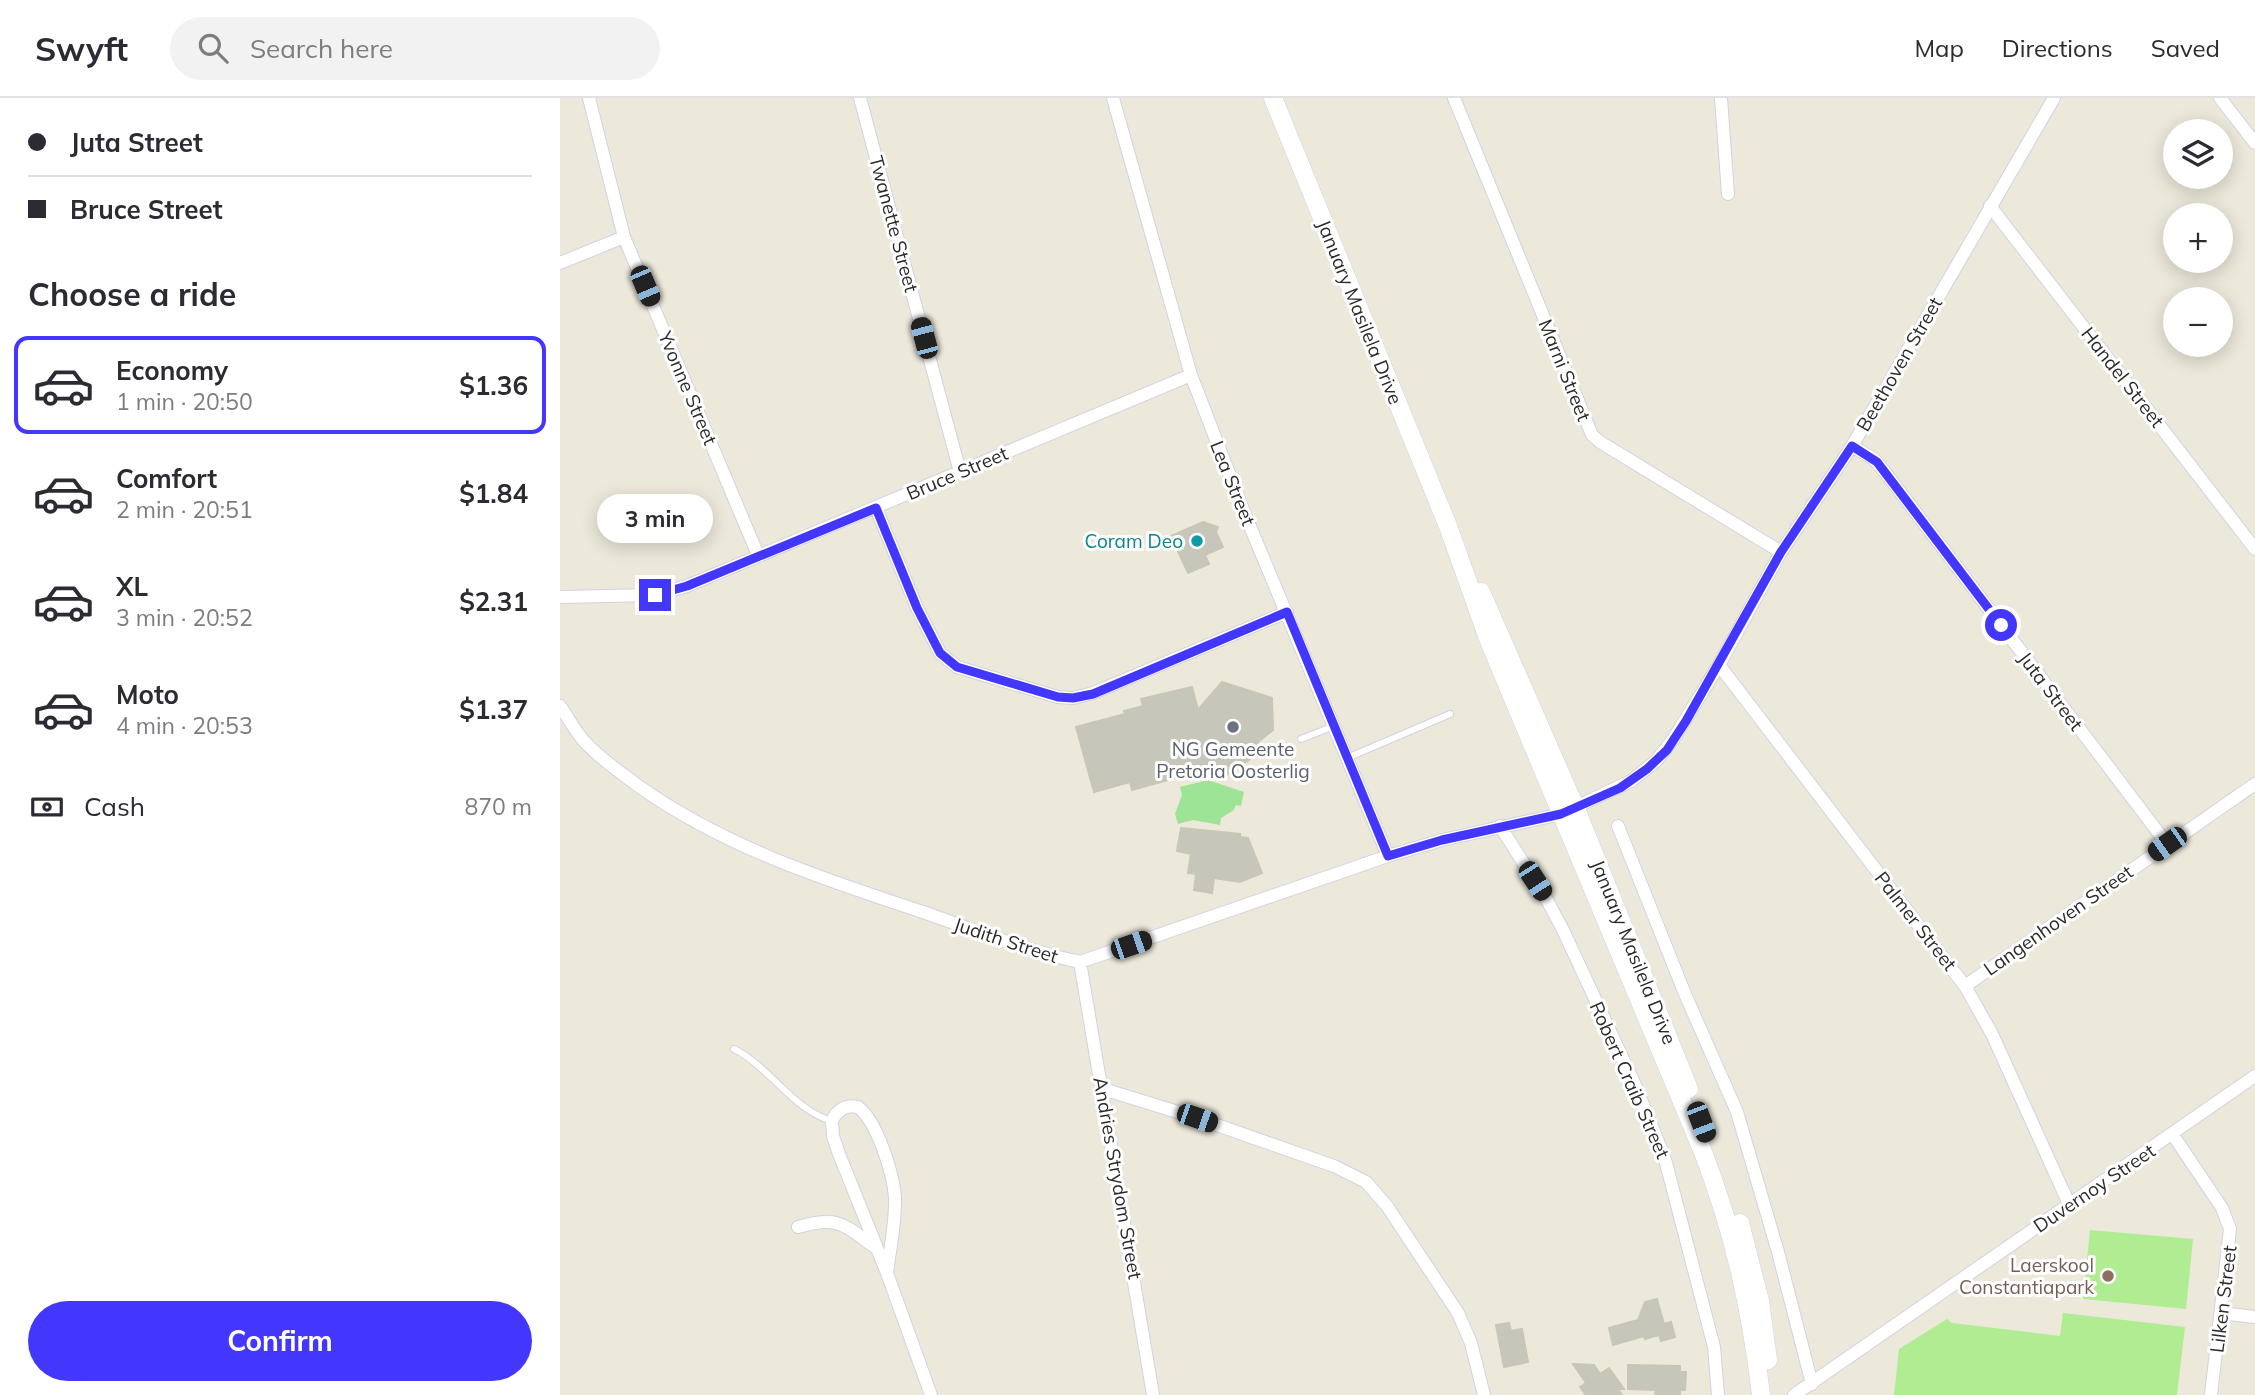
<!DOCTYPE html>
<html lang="en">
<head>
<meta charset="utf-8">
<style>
  :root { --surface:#fff; --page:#f2f2f3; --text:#2b2b33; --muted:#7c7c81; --line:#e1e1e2; --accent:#4337fe }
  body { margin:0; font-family:Mulish,sans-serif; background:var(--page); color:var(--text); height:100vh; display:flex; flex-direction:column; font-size:26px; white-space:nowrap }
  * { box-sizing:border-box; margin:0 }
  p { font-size:23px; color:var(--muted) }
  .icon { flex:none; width:38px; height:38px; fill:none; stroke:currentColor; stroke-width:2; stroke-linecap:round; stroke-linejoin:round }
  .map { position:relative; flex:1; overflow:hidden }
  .drawer { display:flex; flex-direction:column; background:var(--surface); width:560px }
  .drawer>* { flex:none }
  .banner { display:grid; align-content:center; height:154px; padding:0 28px; background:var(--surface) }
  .buttons { position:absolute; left:1603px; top:21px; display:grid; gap:14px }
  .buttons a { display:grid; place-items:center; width:70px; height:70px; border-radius:50%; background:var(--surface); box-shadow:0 4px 18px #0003; font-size:35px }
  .end { position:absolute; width:32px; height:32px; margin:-16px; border:9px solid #4337fe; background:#fff; box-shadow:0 0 0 4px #fff }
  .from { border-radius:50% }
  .bubble { position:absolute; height:49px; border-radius:24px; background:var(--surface); box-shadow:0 4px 18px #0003; font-size:23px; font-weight:700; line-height:49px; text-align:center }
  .car { position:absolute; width:21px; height:42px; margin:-21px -10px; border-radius:9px; box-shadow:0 0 5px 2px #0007; background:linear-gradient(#222 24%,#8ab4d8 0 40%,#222 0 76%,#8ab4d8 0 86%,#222 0) }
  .banner b { display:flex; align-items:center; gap:24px; height:66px; font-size:26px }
  .banner b+b { border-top:2px solid var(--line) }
  .banner i { width:18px; height:18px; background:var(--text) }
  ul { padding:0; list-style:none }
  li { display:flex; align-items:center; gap:21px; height:98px; margin:0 14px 10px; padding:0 14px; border:4px solid transparent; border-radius:14px }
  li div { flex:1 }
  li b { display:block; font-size:26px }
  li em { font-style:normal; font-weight:700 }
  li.current { border-color:var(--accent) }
  li>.icon { width:63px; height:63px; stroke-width:1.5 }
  h2 { padding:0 28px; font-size:32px; line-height:84px }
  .pay { display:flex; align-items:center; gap:18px; height:77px; padding:0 28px; font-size:26px }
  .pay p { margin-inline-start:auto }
  .cta { display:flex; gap:14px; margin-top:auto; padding:14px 28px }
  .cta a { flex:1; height:80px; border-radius:42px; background:var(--accent); color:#fff; font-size:28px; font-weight:700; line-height:80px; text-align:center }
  header { display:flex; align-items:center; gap:42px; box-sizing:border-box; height:98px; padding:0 35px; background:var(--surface); border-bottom:2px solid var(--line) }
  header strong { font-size:33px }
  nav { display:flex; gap:38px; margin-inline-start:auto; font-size:24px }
  .search { width:490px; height:63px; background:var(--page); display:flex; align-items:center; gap:18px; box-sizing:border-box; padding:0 24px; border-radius:38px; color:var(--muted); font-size:26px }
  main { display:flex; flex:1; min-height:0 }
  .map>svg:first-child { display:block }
  .green { fill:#9de496 }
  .pitch { fill:#afec92 }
  .building { fill:#c7c6ba; stroke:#c8c6b5; stroke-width:2 }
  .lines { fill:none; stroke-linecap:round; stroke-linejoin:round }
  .lane-casing { stroke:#d2d1e3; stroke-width:8 }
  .street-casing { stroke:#d2d1e3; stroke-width:14 }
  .secondary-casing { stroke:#d2d1e3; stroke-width:19 }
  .lane { stroke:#fff; stroke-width:6 }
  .street { stroke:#fff; stroke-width:12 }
  .secondary { stroke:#fff; stroke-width:18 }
  .route { stroke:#4337fe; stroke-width:9 }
  .culture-dot { fill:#0f9aa8; stroke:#fff; stroke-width:2.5 }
  .worship-dot { fill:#6b7280; stroke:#fff; stroke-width:2.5 }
  .education-dot { fill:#8d6e63; stroke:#fff; stroke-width:2.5 }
  .labels { text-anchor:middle; stroke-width:6; stroke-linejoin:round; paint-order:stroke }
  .street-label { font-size:19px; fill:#2a2a2a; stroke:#fff }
  .culture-label { font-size:19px; fill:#0d838f; stroke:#fff; text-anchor:end }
  .worship-label { font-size:19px; fill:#5b616d; stroke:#fff }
  .education-label { font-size:19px; fill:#785e54; stroke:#fff; text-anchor:end }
</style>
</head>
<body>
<header>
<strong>Swyft</strong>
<div class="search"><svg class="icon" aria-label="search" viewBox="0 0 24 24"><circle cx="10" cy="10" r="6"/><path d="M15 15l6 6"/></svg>Search here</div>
<nav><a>Map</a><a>Directions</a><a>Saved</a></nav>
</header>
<main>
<section class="drawer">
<div class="banner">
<b><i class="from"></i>Juta Street</b>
<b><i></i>Bruce Street</b>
</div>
<h2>Choose a ride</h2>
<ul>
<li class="current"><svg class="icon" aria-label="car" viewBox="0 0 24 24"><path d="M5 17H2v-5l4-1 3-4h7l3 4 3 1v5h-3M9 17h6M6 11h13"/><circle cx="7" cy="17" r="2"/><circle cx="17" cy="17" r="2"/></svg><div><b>Economy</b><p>1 min · 20:50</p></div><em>$1.36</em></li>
<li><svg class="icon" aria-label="car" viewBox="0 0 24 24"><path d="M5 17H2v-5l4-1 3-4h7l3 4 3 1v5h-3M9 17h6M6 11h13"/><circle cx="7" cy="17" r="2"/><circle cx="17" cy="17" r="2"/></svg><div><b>Comfort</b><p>2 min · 20:51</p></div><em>$1.84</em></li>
<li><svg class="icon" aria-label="car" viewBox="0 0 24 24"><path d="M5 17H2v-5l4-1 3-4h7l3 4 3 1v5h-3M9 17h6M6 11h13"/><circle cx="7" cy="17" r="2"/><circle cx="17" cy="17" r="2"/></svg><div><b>XL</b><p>3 min · 20:52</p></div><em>$2.31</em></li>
<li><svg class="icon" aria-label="car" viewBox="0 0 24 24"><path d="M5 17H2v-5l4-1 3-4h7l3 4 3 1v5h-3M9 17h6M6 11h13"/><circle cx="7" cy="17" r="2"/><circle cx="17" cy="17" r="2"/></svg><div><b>Moto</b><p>4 min · 20:53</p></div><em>$1.37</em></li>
</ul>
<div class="pay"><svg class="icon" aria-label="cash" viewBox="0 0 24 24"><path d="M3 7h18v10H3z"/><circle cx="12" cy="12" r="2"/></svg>Cash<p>870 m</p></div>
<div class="cta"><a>Confirm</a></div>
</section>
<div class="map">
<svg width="1695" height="1297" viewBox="0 0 1695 1297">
  <rect width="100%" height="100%" fill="#ece9db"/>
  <path class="green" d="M 648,682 L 684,694 L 681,708 L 676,707 L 674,712 L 661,720 L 660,727 L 633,722 L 618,726 L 615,716 L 622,697 L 620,689 Z"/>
  <path class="pitch" d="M 1530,1132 L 1633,1141 L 1626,1211 L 1523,1201 Z
    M 1503,1215 L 1625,1229 L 1617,1297 L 1334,1297 L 1339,1251 L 1387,1221 L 1392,1225 L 1500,1238 Z"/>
  <path class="building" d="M 643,424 L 658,429 L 656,434 L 663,449 L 645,457 L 649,466 L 628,475 L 611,438 Z
    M 662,584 L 712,600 L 713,632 L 698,644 L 699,655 L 664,679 L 644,672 L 572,692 L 570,684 L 534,694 L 516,629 L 565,616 L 564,613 L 583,608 L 581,601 L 632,589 L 638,612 Z
    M 621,730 L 680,736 L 680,739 L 688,740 L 702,775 L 680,784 L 654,780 L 652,795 L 634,792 L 636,776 L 628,775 L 631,756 L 617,753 Z
    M 1097,1201 L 1104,1226 L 1111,1224 L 1115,1239 L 1101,1243 L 1099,1237 L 1085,1241 L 1084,1238 L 1053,1247 L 1049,1230 L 1078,1222 L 1085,1204 Z
    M 949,1225 L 951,1233 L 962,1231 L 968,1264 L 944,1269 L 936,1227 Z
    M 1013,1266 L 1034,1267 L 1040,1276 L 1049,1270 L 1064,1291 L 1058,1291 L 1062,1297 L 1026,1297 L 1020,1289 L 1026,1285 Z
    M 1068,1267 L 1120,1268 L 1120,1274 L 1126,1274 L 1125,1292 L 1120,1292 L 1120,1297 L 1095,1297 L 1096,1292 L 1068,1291 Z"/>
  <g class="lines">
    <defs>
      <path id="lane" d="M 741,641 L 774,628
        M 787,660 L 890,616
        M 174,951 C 210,969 234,1013 272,1023"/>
      <path id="street" d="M 29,0 L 64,139 L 198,457
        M 300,0 L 400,374
        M 553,0 L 631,277 L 684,414 L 828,758
        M 894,0 L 1032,337 L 1040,344 L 1221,454
        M 1161,0 L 1168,96
        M 1660,0 L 1695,45
        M 1430,108 L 1695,451
        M 0,165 L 64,139
        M 1292,348 L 1314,361 L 1325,374 L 1607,746
        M 316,410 L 357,510 L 380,555 L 397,569 L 498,599 L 513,600 L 533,595 L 727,514
        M 0,499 L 95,497 L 127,488 L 631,277
        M 1159,567 L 1405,888 L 1432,936 L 1509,1106
        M 0,608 C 8,619 15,633 24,643 C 39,660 59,673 77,687 C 164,749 263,781 363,814 C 414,832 466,853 520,864 L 828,758 L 882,742 L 1001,716 L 1071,683 L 1096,663 L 1114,640 L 1159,567 L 1221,454 L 1292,348 L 1494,0
        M 940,728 L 987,802 L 1003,832 L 1076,989 L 1105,1061 L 1154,1249 L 1158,1297
        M 1058,728 L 1125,896 L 1177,1014 L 1218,1154 L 1252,1286
        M 520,864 L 593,1297
        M 1405,888 L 1695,686
        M 543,991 L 637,1020 L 774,1068 L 806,1084 L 827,1108 L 898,1215 L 911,1245 L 924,1297
        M 1613,1037 L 1662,1110 L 1670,1131 L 1651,1297
        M 238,1129 C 279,1117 284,1127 316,1150
        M 327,1175 C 330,1150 336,1124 335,1099 C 333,1075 317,1023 298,1009 C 286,1006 277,1012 272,1023 L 273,1038 L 279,1056 L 327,1175 L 371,1297
        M 1661,1215 L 1695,1219
        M 1234,1297 L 1695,978"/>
      <path id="secondary" d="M 713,0 L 888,428 L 929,543 L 1143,1054 C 1174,1135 1191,1211 1201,1297
        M 921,494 L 1016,711 L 1129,991
        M 1180,1125 L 1200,1203 L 1208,1262"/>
    </defs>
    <use href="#lane" class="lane-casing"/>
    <use href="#street" class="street-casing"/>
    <use href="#secondary" class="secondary-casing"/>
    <use href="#lane" class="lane"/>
    <use href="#street" class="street"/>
    <use href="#secondary" class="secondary"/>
  </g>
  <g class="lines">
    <path class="route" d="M 95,497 L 127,488 L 316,410 L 357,510 L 380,555 L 397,569 L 498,599 L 513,600 L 533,596 L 727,514 L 828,758 L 882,742 L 1001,716 L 1060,690 L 1087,671 L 1107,652 L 1126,623 L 1221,454 L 1292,348 L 1317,364 L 1441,527"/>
  </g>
  <circle class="culture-dot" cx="637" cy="443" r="7"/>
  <circle class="worship-dot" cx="673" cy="629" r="7"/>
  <circle class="education-dot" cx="1548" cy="1178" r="7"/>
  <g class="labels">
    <g class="street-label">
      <text transform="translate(334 126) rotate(75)" y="7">Twanette Street</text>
      <text transform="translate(800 214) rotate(68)" y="7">January Masilela Drive</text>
      <text transform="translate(1339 266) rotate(-60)" y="7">Beethoven Street</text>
      <text transform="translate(1005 272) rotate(68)" y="7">Marni Street</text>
      <text transform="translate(1563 279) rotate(52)" y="7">Handel Street</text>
      <text transform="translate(128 290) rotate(67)" y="7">Yvonne Street</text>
      <text transform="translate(397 375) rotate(-23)" y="7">Bruce Street</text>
      <text transform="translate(673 385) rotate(68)" y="7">Lea Street</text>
      <text transform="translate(1491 593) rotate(53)" y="7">Juta Street</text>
      <text transform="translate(1498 822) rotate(-35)" y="7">Langenhoven Street</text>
      <text transform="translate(1356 823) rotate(52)" y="7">Palmer Street</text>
      <text transform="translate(446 842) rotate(18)" y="7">Judith Street</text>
      <text transform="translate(1074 854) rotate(68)" y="7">January Masilela Drive</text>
      <text transform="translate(1070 982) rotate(66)" y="7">Robert Craib Street</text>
      <text transform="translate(558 1080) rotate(80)" y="7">Andries Strydom Street</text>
      <text transform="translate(1534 1090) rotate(-34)" y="7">Duvernoy Street</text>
      <text transform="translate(1663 1201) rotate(-83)" y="7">Lilken Street</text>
    </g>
    <g class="culture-label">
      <text x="623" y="450">Coram Deo</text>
    </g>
    <g class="worship-label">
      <text x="673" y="658">NG Gemeente<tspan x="673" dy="22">Pretoria Oosterlig</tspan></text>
    </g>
    <g class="education-label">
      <text x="1534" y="1174">Laerskool<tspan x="1534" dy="22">Constantiapark</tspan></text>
    </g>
  </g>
</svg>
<div class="buttons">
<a><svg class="icon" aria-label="layers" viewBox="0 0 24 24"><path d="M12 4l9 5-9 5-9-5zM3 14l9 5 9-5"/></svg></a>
<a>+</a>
<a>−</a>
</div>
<i class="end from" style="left:1441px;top:527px"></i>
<i class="end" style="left:95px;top:497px"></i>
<div class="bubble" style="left:37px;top:396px;width:116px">3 min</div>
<i class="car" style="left:85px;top:188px;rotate:157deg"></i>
<i class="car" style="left:364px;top:240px;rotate:345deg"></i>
<i class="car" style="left:1607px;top:746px;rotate:235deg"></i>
<i class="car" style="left:975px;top:783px;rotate:147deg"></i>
<i class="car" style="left:571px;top:847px;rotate:71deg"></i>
<i class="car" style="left:637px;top:1020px;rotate:109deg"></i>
<i class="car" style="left:1141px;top:1024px;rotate:159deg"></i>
</div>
</main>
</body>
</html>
